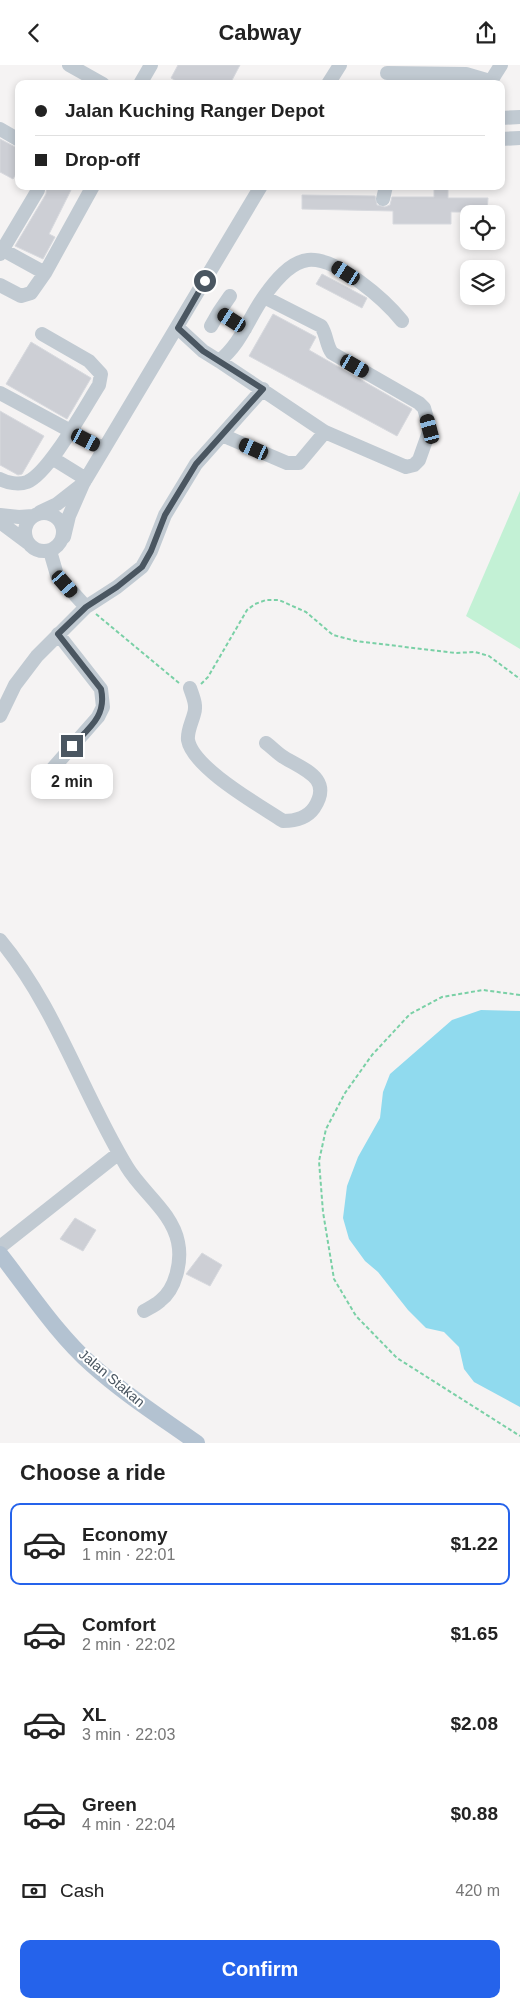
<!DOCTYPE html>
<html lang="en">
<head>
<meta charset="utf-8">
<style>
  :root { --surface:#fff; --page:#f6f6f6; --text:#222; --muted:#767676; --line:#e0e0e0; --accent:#2563eb }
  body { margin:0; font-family:Helvetica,sans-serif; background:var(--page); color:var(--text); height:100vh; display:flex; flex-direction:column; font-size:19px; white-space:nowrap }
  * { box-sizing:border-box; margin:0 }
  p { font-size:16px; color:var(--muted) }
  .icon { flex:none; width:28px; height:28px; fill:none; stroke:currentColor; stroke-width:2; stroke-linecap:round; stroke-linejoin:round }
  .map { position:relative; height:1378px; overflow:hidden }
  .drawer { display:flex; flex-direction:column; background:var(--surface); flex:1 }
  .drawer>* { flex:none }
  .top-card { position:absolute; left:15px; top:15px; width:490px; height:110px; border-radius:10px; box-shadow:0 2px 8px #0003; display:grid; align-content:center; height:110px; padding:0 20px; background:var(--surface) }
  .controls { position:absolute; left:460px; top:140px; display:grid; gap:10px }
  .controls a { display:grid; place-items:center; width:45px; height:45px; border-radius:10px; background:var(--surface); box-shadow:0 2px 8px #0003; font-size:25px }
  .end { position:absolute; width:22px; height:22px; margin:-11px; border:6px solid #4a5661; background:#fff; box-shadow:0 0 0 2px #fff }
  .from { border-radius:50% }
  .bubble { position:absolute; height:35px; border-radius:10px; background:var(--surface); box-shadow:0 2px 8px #0003; font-size:16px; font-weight:700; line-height:35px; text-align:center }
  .car { position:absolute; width:15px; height:30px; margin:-15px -8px; border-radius:6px; box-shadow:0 0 4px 1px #0007; background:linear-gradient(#222 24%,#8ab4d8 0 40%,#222 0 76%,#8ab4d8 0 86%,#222 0) }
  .top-card b { display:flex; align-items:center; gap:18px; height:48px; font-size:19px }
  .top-card b+b { border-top:1px solid var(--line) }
  .top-card i { width:12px; height:12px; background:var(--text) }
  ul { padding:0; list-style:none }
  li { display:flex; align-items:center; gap:15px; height:82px; margin:0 10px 8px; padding:0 10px; border:2px solid transparent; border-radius:10px }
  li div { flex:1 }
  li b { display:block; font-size:19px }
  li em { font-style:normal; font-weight:700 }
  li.active { border-color:var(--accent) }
  li>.icon { width:45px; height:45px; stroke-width:1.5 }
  h2 { padding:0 20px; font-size:22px; line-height:60px }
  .pay { display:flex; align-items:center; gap:12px; height:55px; padding:0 20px; font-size:19px }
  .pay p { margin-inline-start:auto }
  .cta { display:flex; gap:10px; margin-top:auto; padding:10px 20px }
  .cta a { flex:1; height:58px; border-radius:10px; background:var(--accent); color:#fff; font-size:20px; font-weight:700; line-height:58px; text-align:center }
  header { display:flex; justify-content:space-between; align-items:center; height:65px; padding:0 20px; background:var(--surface); font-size:22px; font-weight:700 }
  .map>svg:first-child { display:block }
  .green { fill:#c3f1d5 }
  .water { fill:#90daee }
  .building { fill:#cdcfd5; stroke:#d7d9de }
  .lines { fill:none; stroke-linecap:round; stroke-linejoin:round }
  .path { stroke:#7ad0a6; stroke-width:2; stroke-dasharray:4 2.5; stroke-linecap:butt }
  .minor { stroke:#c1cad2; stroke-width:14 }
  .major { stroke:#b3c2d1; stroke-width:16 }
  .route { stroke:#4a5661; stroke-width:6 }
  .labels { text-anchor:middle; stroke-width:4; stroke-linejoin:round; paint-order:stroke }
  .street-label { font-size:14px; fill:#4a5661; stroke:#fff }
</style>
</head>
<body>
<header><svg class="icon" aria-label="back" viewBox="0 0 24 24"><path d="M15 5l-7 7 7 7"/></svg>Cabway<svg class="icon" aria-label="share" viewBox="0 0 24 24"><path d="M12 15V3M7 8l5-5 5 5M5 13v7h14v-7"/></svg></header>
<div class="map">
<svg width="520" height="1378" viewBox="0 0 520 1378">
  <rect width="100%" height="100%" fill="#f5f3f3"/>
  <path class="green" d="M 520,426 L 520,584 L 466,551 Z"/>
  <path class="water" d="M 481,945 L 520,946 L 520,1342 L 474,1317 L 464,1304 L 459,1282 L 444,1267 L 426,1263 L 408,1245 L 378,1207 L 365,1196 L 349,1174 L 343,1153 L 347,1121 L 358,1092 L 380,1053 L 383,1027 L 390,1009 L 452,955 Z"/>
  <path class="building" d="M 178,0 L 240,0 L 230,19 L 181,19 L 171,13 Z
    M 0,74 L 19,84 L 19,104 L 13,114 L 0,107 Z
    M 47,121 L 73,121 L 49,169 L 55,172 L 43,194 L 15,181 L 46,129 Z
    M 434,121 L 448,121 L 448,133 L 488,133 L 487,147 L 451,147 L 451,159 L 393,159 L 393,146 L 302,144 L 302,130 L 375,131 L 377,140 L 385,142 L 390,140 L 392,132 L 434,132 Z
    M 322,209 L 367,233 L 362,243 L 316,219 Z
    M 273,249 L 316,272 L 309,285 L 412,344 L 397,371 L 249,291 Z
    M 31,277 L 91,313 L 67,354 L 6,319 Z
    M 0,346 L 44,371 L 22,409 L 18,410 L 0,400 Z
    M 75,1153 L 96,1165 L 83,1186 L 60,1174 Z
    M 202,1188 L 222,1200 L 210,1221 L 186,1209 Z"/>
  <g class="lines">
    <path class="path" d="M 96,549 L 179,618
      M 201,619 L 208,612 L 247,545 L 255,539 L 266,535 L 279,535 L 306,547 L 333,570 L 356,576 L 455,588 L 475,587 L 489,591 L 520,614
      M 520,930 L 483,925 L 442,932 L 410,949 L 372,990 L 345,1028 L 326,1064 L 319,1096 L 323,1147 L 334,1214 L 356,1251 L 397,1293 L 520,1371"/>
    <path class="minor" d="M 69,0 L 103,19
      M 387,8 L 466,9 L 490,16
      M 140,19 L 151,0
      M 328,19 L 340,0
      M 489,19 L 501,0
      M 501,53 L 520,52
      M 0,64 L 19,75
      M 501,74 L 520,73
      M 383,134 L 386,121
      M 3,185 L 45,208
      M 0,189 L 38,125
      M 0,220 L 21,231 L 31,228 L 45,208 L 93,121
      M 230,231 L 219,247 L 245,264
      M 211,261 L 219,247
      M 178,263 L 203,286 L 219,296 C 241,279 249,252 265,230 C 275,216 290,197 308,195 C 337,192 385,235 402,256
      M 219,296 L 325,367 L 406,402 L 414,400 L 419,395 L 430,364 L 424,343 L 419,338 L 332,288 C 326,280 327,270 321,261 L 264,232
      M 0,328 L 104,384
      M 222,370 L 287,398 L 299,398 L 325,367
      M 52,393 L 86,414
      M 0,414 C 7,418 19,420 27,417 C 49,408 85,342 99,320 L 101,309 L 89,296 L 42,269
      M 40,447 L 57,439 L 80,421
      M25 467a19 19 0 1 1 38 0a19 19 0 1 1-38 0Z
      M 0,450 L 19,452 L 33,451
      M 0,457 L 28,478
      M 64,472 L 69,451 L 83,419 L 261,121
      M 86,542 L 117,522 L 142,502 L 151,486 L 165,450 L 196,399 L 263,324
      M 190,623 C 193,632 197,640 194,649 C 192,657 187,666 188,675 C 193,703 259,740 283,756 C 294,756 307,753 314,743 C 333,714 305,705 285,693 C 278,689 273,683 266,678
      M 0,651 L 15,620 L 37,591 L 86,542 L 57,510 L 50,486
      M 47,710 L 98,652 L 103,642 L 101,624 L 58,569
      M 0,875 C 56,942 82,1028 127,1102 C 142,1127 172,1147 178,1177 C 182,1196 176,1224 160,1236 C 156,1240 149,1243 144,1246
      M 0,1182 L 119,1088"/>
    <path class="major" d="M 0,1189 C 29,1226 57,1269 92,1300 C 124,1329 162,1353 197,1378"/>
  </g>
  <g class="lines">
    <path class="route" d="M 72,681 C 89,663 107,651 101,624 L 58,569 L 86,542 L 117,522 L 142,502 L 151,486 L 165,450 L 196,399 L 263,324 L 203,286 L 178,263 L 205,216"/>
  </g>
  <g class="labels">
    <g class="street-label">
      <text transform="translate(112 1313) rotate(40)" y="5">Jalan Stakan</text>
    </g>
  </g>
</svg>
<div class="controls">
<a><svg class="icon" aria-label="locate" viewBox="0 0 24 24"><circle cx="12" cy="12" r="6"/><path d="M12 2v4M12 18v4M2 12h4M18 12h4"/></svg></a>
<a><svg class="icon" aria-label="layers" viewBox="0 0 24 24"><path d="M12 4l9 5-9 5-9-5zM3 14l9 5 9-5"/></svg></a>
</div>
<i class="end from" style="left:205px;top:216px"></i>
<i class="end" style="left:72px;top:681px"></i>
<div class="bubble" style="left:31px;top:699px;width:82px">2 min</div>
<i class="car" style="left:346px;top:208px;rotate:302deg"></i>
<i class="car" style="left:232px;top:255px;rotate:303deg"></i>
<i class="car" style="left:355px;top:301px;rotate:120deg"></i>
<i class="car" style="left:430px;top:364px;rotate:345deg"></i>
<i class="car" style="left:86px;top:375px;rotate:117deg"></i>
<i class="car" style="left:254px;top:384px;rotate:294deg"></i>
<i class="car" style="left:65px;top:519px;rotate:139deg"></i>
<div class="top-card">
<b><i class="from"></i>Jalan Kuching Ranger Depot</b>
<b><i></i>Drop-off</b>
</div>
</div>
<section class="drawer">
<h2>Choose a ride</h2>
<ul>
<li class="active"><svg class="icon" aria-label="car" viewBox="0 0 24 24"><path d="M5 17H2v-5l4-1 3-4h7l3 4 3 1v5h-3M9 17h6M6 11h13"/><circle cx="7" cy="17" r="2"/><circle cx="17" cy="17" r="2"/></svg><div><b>Economy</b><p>1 min · 22:01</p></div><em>$1.22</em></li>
<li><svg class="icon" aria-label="car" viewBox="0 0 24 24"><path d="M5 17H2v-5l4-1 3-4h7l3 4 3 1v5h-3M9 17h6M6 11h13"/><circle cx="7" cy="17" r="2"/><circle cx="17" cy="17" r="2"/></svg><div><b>Comfort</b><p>2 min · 22:02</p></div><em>$1.65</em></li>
<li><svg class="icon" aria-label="car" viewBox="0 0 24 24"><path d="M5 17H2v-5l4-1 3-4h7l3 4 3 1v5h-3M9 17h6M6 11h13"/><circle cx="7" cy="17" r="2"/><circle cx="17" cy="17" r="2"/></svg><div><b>XL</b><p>3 min · 22:03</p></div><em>$2.08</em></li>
<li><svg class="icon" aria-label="car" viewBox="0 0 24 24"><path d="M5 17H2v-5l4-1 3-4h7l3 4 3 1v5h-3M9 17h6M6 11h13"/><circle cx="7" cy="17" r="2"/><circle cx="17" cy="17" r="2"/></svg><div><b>Green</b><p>4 min · 22:04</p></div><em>$0.88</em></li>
</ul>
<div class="pay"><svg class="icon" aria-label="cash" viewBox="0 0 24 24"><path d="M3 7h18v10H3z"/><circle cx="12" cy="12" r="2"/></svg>Cash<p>420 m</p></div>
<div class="cta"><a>Confirm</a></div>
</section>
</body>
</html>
